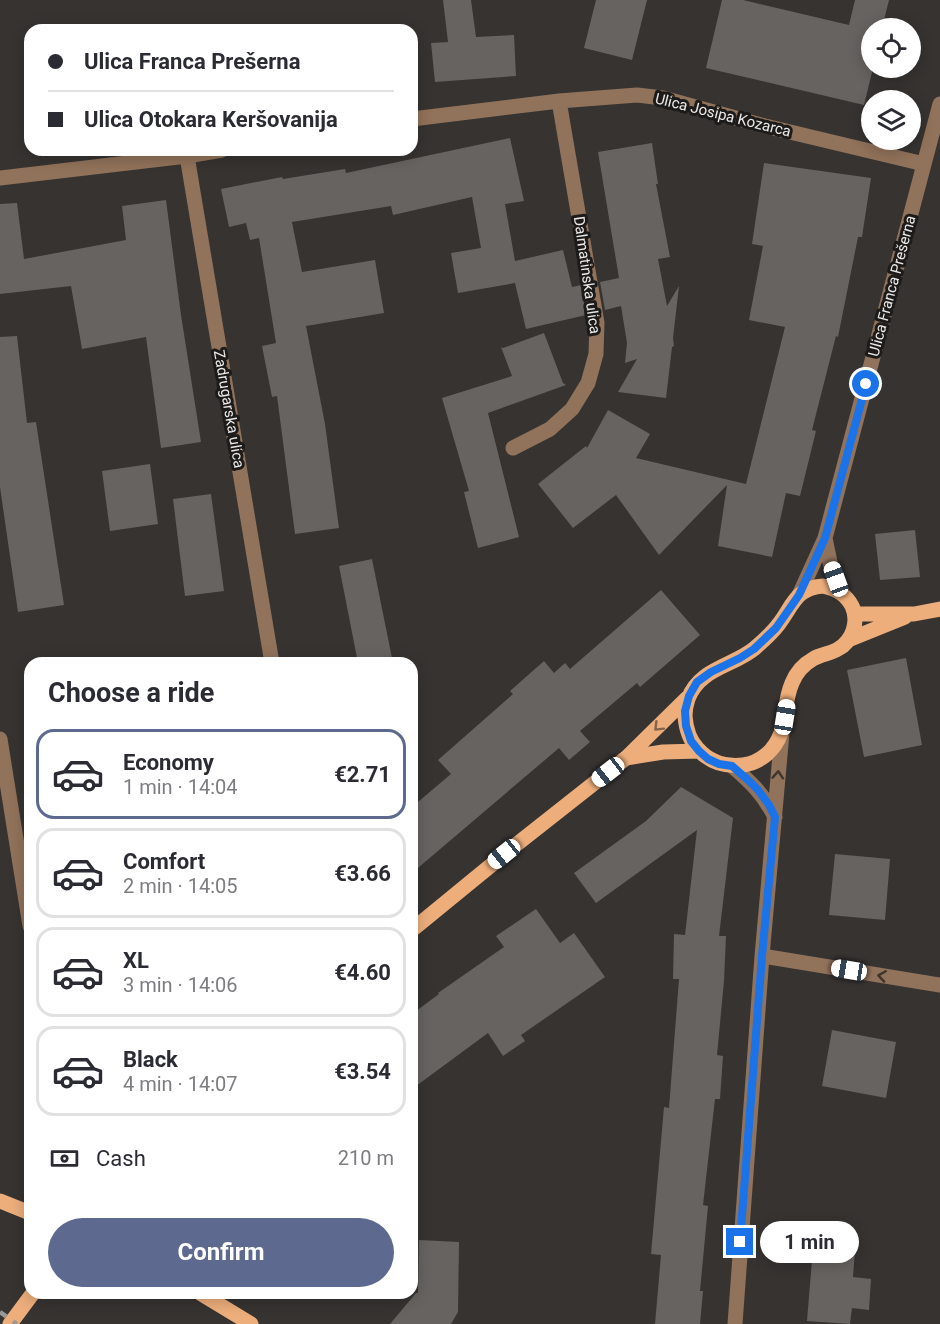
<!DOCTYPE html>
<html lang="en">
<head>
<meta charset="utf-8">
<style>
  :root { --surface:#fff; --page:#f7f7f7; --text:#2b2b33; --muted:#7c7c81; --line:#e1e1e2; --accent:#5d698e }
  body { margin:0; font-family:Roboto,sans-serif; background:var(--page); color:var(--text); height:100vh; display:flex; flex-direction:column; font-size:22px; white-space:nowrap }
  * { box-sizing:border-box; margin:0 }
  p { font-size:20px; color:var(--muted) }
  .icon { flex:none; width:33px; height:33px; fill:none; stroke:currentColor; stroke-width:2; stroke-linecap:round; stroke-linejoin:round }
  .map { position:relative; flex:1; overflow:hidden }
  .sheet { position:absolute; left:24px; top:657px; width:394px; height:642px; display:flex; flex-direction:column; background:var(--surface); border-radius:18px; box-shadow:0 3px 15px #0003 }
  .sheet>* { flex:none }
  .guide { position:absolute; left:24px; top:24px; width:394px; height:132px; border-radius:18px; box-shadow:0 3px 15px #0003; display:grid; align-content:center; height:132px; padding:0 24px; background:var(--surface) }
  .buttons { position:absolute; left:861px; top:18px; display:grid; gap:12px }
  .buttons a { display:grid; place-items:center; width:60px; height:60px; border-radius:50%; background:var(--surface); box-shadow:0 3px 15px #0003; font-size:30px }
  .end { position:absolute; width:27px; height:27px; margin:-14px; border:8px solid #1a73e8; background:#fff; box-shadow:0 0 0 3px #fff }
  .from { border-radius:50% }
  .bubble { position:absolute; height:42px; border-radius:21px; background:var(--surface); box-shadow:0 3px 15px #0003; font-size:20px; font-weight:700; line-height:42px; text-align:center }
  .car { position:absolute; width:18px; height:36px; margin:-18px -9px; border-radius:8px; box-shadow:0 0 4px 2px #0007; background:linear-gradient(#fff 24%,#345 0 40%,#fff 0 76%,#345 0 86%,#fff 0) }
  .guide b { display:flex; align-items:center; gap:21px; height:57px; font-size:22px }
  .guide b+b { border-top:2px solid var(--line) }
  .guide i { width:15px; height:15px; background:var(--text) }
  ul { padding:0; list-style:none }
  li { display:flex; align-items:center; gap:18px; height:90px; margin:0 12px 9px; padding:0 12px; border:3px solid var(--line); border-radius:18px }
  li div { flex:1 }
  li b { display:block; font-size:22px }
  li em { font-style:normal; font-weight:700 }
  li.active { border-color:var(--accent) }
  li>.icon { width:54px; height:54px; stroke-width:1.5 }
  h2 { padding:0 24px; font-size:27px; line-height:72px }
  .pay { display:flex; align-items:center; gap:15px; height:66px; padding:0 24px; font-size:22px }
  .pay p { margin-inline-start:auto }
  .button { display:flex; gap:12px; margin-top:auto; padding:12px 24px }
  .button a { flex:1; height:69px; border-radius:36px; background:var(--accent); color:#fff; font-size:24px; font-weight:700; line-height:69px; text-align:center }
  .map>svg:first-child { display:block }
  .building { fill:#666360 }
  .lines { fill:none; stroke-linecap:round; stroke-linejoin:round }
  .minor { stroke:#91725a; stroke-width:15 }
  .major { stroke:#edae7c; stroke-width:15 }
  .rail { stroke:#9a9896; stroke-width:4.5; stroke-dasharray:8 8; stroke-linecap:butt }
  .oneway { stroke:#84644b }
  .oneway2 { stroke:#3f352d }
  .route { stroke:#1a73e8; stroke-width:8 }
  .labels { text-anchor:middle; stroke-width:6; stroke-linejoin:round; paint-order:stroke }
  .street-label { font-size:15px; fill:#eceae9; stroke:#1c1b1a }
</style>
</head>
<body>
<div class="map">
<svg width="940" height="1324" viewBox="0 0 940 1324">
  <rect width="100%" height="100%" fill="#363331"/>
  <path class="building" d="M 443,0 L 471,0 L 476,37 L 514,35 L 516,76 L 435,82 L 431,43 L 448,42 Z
    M 596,0 L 647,0 L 632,60 L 584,48 Z
    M 722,0 L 743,0 L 849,25 L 855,0 L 889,0 L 882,28 L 872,28 L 872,68 L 873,68 L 864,105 L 706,68 Z
    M 510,138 L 524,201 L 505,204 L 515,261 L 563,250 L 572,287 L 581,285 L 586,315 L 526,329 L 515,283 L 458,293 L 451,253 L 481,248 L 472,197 L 393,215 L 391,206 L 292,222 L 302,272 L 375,260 L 384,313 L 306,326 L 325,424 L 339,528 L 295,534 L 277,396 L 272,397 L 262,346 L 276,343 L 259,238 L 250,240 L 246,223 L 229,227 L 221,189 L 282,177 L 283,179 L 345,169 L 346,173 Z
    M 652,143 L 658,184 L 656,184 L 670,257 L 658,259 L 667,306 L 679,286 L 673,338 L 674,346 L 672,347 L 666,398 L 618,392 L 637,359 L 625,363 L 627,343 L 621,306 L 605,310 L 600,282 L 619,278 L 598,152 Z
    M 764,163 L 871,178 L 862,237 L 858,237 L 838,337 L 836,336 L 812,430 L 816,431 L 800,496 L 786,493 L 772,557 L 718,546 L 727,485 L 659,555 L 616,495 L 573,528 L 538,484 L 586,446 L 587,448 L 608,410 L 650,434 L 636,458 L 746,484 L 785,327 L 749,320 L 763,246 L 752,244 Z
    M 166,200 L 181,315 L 201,442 L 161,448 L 146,337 L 82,349 L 71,286 L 0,294 L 0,204 L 17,203 L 24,259 L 126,240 L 122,206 Z
    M 544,333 L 563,383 L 566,385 L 488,413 L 519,537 L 478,548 L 464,492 L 469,491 L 442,398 L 512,376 L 501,347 L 503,348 Z
    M 17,336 L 27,423 L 36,422 L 64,605 L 18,612 L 0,487 L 0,337 Z
    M 150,464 L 158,524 L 110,531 L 102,471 Z
    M 211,494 L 224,591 L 185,596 L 173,499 Z
    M 915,530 L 920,577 L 880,580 L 875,534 Z
    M 372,559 L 393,663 L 358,663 L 339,566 Z
    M 661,590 L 700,635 L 640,687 L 637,683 L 580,731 L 590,742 L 569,760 L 559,748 L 412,873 L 412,807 L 451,774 L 438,760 L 513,694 L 510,691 L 544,661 L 554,673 L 565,663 L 570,669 Z
    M 906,658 L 922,745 L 864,757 L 847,670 Z
    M 681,787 L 733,818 L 719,936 L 726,936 L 724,981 L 717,1055 L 723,1056 L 720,1099 L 715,1099 L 703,1205 L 708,1206 L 700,1291 L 703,1291 L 700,1324 L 655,1324 L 661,1255 L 651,1254 L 664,1107 L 669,1108 L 679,979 L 673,979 L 674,934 L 685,935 L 697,830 L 596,903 L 574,873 L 646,821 Z
    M 835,854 L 890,859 L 885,920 L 829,915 Z
    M 536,909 L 560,943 L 574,933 L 605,977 L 521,1035 L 525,1041 L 503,1056 L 488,1033 L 412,1089 L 412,1014 L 439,994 L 438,993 L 504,947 L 496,936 Z
    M 832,1030 L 896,1042 L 886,1098 L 822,1086 Z
    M 419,1240 L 459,1242 L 458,1312 L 451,1324 L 390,1324 L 416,1293 L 418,1293 Z
    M 813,1248 L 855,1251 L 853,1277 L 871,1279 L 869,1310 L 852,1308 L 850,1324 L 807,1321 Z"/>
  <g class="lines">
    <path class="minor" d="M 412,119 L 559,101 L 637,95 L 663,98 L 761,125 L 924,164
      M 187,156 L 272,663
      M 0,178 L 187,156 L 222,150
      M 513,448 L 550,429 L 572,409 L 588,383 L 596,354 L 597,323 L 559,101
      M 825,538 L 831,567 L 840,592
      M 799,595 L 825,538 L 940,104
      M 0,739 L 30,926
      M 732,766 C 752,783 763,794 775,817
      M 762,956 L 940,985
      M 735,1324 L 762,956 L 782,733"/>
    <path class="major" d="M 823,586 C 836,589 846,594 852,606 C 859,621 853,641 838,649 C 830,654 821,654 813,659 C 804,664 796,673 792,683 C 781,708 790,733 767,754 C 760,760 752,764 743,765 C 725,767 710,763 698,749 C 689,740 686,729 685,716 C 685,710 686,705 688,699 C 699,668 734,666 755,648 C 763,641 772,633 778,625 C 793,606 795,588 823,586 Z
      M 855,614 L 914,614 L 940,609
      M 848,640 L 905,617
      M 626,758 L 663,752 L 699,751
      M 412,930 L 517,844 L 626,758 L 687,698
      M 0,1201 L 30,1213
      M 200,1293 L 251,1324
      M 10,1324 L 33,1293"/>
    <path class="rail" d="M 0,1312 L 17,1324"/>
  </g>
  <defs><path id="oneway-chevron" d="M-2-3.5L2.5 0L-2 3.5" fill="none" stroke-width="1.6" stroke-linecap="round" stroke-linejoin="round" transform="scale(1.5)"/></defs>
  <use class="oneway" href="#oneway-chevron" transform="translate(658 727) rotate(135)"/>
  <g class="oneway2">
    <use href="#oneway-chevron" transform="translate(778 775) rotate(-86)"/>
    <use href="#oneway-chevron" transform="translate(882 976) rotate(-171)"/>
  </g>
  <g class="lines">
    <path class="route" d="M 740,1242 L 762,956 L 775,817 L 769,805 L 758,790 L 748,780 L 732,766 L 719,764 L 708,759 L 699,751 L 691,741 L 686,726 L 685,711 L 689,696 L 697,682 L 711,672 L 740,658 L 754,649 L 776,628 L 799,595 L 825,538 L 866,384"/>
  </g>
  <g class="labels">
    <g class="street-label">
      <text transform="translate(723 115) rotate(14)" y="5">Ulica Josipa Kozarca</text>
      <text transform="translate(587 275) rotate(82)" y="5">Dalmatinska ulica</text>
      <text transform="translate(892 286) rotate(-75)" y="5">Ulica Franca Prešerna</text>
      <text transform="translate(229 409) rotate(80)" y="5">Zadrugarska ulica</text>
    </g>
  </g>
</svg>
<div class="buttons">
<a><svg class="icon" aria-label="locate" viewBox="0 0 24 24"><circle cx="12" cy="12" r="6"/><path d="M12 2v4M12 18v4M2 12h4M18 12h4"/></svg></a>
<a><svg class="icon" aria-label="layers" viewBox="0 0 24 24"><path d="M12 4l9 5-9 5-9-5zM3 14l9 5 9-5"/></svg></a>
</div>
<i class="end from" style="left:866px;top:384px"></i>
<i class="end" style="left:740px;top:1242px"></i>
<div class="bubble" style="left:760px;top:1221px;width:99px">1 min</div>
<i class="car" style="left:836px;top:579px;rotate:340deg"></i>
<i class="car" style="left:785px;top:717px;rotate:9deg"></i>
<i class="car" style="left:608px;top:772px;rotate:232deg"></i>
<i class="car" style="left:504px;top:854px;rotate:231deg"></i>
<i class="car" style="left:849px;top:970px;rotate:279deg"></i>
<div class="guide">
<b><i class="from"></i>Ulica Franca Prešerna</b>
<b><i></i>Ulica Otokara Keršovanija</b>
</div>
<section class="sheet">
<h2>Choose a ride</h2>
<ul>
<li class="active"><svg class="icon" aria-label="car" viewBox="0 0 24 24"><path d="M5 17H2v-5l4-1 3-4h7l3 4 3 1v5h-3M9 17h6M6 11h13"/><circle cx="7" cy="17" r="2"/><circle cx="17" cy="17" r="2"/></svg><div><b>Economy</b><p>1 min · 14:04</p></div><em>€2.71</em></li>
<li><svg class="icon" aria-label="car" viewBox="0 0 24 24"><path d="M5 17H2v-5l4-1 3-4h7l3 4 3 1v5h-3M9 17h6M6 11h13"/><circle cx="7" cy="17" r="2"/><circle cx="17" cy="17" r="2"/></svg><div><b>Comfort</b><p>2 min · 14:05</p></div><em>€3.66</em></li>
<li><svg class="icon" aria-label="car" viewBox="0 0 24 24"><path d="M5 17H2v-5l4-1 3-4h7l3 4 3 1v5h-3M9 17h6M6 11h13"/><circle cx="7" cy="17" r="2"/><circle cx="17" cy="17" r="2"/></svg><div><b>XL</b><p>3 min · 14:06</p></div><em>€4.60</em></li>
<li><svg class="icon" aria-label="car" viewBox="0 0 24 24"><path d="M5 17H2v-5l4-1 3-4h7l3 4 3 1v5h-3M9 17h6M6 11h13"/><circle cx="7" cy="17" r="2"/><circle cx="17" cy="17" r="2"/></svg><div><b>Black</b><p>4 min · 14:07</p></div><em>€3.54</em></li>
</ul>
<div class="pay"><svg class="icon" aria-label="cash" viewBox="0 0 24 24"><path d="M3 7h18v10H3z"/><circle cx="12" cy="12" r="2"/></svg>Cash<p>210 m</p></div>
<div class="button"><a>Confirm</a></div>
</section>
</div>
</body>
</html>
